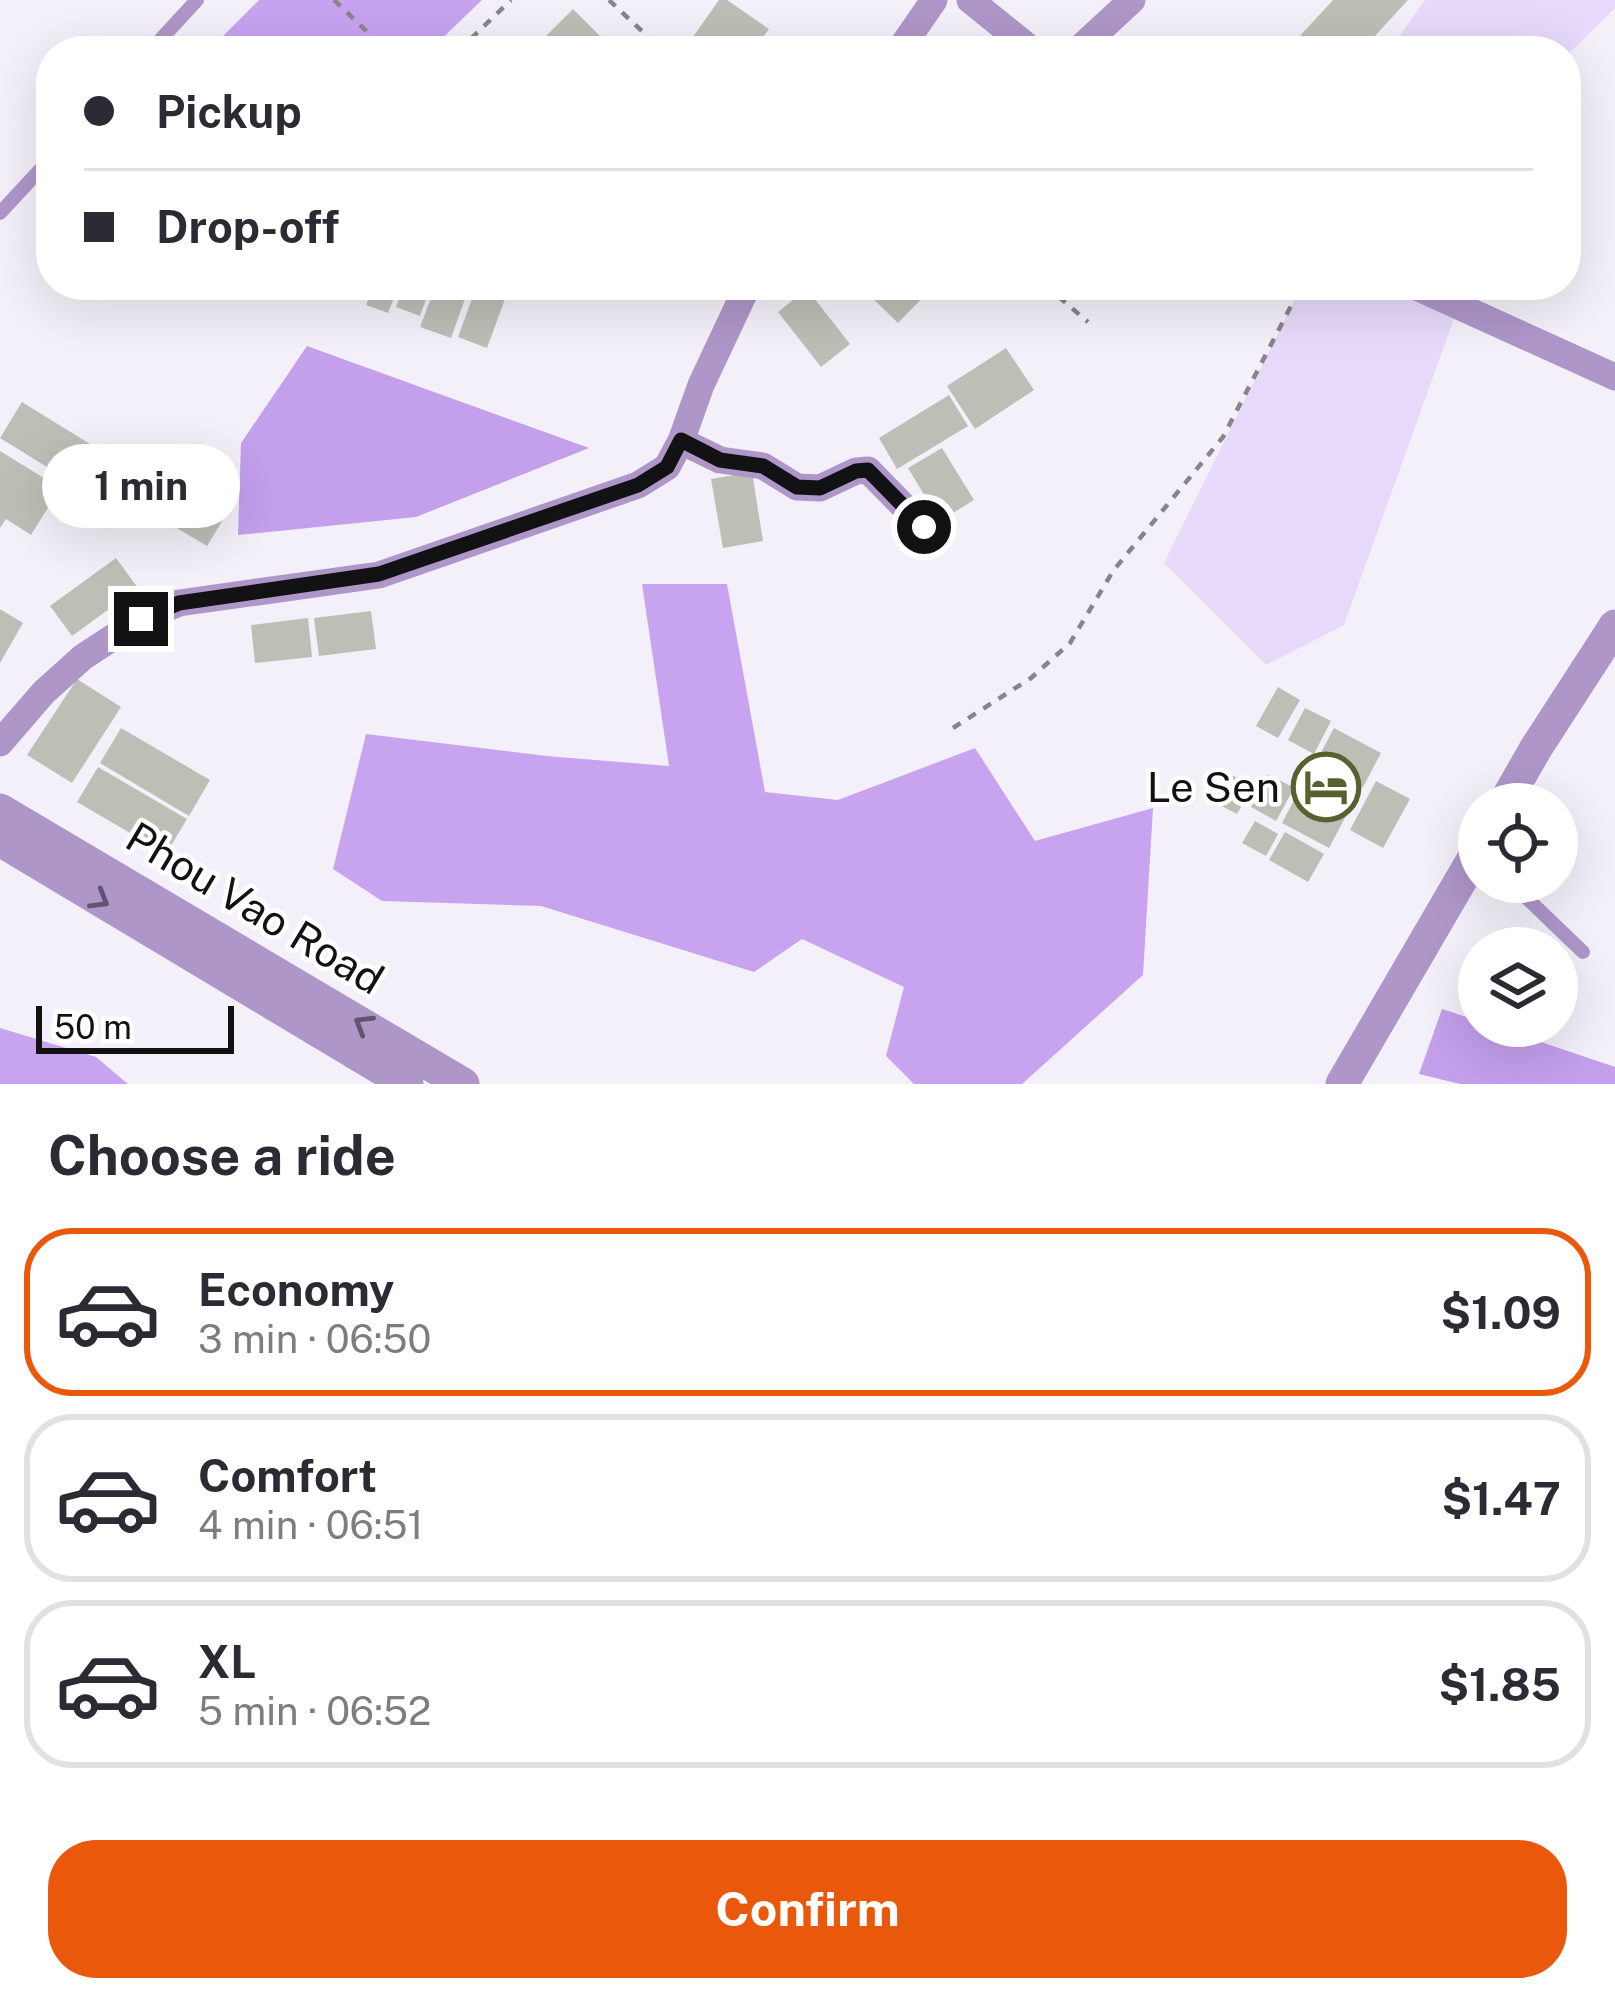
<!DOCTYPE html>
<html lang="en">
<head>
<meta charset="utf-8">
<style>
  :root { --surface:#fff; --page:#f7f7f7; --text:#2b2b33; --muted:#7c7c81; --line:#e1e1e2; --accent:#ea580c }
  body { margin:0; font-family:"Public Sans",sans-serif; background:var(--page); color:var(--text); height:100vh; display:flex; flex-direction:column; font-size:45px; white-space:nowrap }
  * { box-sizing:border-box; margin:0 }
  p { font-size:39px; color:var(--muted) }
  .icon { flex:none; width:66px; height:66px; fill:none; stroke:currentColor; stroke-width:2; stroke-linecap:round; stroke-linejoin:round }
  .map { position:relative; height:1084px; overflow:hidden }
  .details { display:flex; flex-direction:column; background:var(--surface); flex:1 }
  .details>* { flex:none }
  .hud { position:absolute; left:36px; top:36px; width:1545px; height:264px; border-radius:48px; box-shadow:0 12px 48px #0002; display:grid; align-content:center; height:264px; padding:0 48px; background:var(--surface) }
  .controls { position:absolute; left:1458px; top:783px; display:grid; gap:24px }
  .controls a { display:grid; place-items:center; width:120px; height:120px; border-radius:50%; background:var(--surface); box-shadow:0 12px 48px #0002; font-size:60px }
  .scale { position:absolute; left:36px; bottom:30px; width:198px; box-sizing:border-box; padding-left:12px; border:6px solid #121114; border-top:0; font-size:33px; line-height:42px; white-space:nowrap; color:#121114; -webkit-text-stroke:9px #fff; paint-order:stroke }
  .end { position:absolute; width:54px; height:54px; margin:-27px; border:15px solid #121114; background:#fff; box-shadow:0 0 0 6px #fff }
  .from { border-radius:50% }
  .bubble { position:absolute; height:84px; border-radius:42px; background:var(--surface); box-shadow:0 12px 48px #0002; font-size:39px; font-weight:700; line-height:84px; text-align:center }
  .hud b { display:flex; align-items:center; gap:42px; height:114px; font-size:45px }
  .hud b+b { border-top:3px solid var(--line) }
  .hud i { width:30px; height:30px; background:var(--text) }
  ul { padding:0; list-style:none }
  li { display:flex; align-items:center; gap:36px; height:168px; margin:0 24px 18px; padding:0 24px; border:6px solid var(--line); border-radius:48px }
  li div { flex:1 }
  li b { display:block; font-size:45px }
  li em { font-style:normal; font-weight:700 }
  li.selected { border-color:var(--accent) }
  li>.icon { width:108px; height:108px; stroke-width:1.5 }
  h2 { padding:0 48px; font-size:54px; line-height:144px }
  .primary-button { display:flex; gap:24px; margin-top:auto; padding:24px 48px }
  .primary-button a { flex:1; height:138px; border-radius:48px; background:var(--accent); color:#fff; font-size:48px; font-weight:700; line-height:138px; text-align:center }
  .map>svg:first-child { display:block }
  .green { fill:#e7d9f9 }
  .forest { fill:#c8a3f0 }
  .water { fill:#c49fec }
  .building { fill:#bdbeb5 }
  .lines { fill:none; stroke-linecap:round; stroke-linejoin:round }
  .path { stroke:#87858b; stroke-width:4.5; stroke-dasharray:9 9; stroke-linecap:butt }
  .service { stroke:#ae96c9; stroke-width:14 }
  .minor { stroke:#ae96c9; stroke-width:27 }
  .tertiary { stroke:#ae96c9; stroke-width:33 }
  .oneway { stroke:#60546e }
  .route { stroke:#121114; stroke-width:15 }
  .labels { text-anchor:middle; stroke-width:9; stroke-linejoin:round; paint-order:stroke }
  .poi-label { font-size:42px; fill:#121114; stroke:#fff; text-anchor:end }
  .street-label { font-size:42px; fill:#121114; stroke:#fff }
</style>
</head>
<body>
<div class="map">
<svg width="1615" height="1084" viewBox="0 0 1615 1084">
  <rect width="100%" height="100%" fill="#f4f0f9"/>
  <path class="green" d="M 1425,0 L 1615,0 L 1615,8 L 1566,56 L 1566,51 L 1389,51 Z
    M 1302,285 L 1466,285 L 1344,625 L 1266,665 L 1164,563 Z"/>
  <path class="forest" d="M 259,0 L 482,0 L 429,51 L 209,50 Z
    M 642,584 L 727,584 L 765,792 L 838,800 L 975,748 L 1035,841 L 1153,808 L 1143,975 L 1022,1084 L 914,1084 L 886,1056 L 904,987 L 802,939 L 754,972 L 541,906 L 382,901 L 333,869 L 366,734 L 546,756 L 669,766 Z
    M 0,1028 L 96,1057 L 128,1084 L 0,1084 Z"/>
  <path class="water" d="M 307,346 L 589,448 L 416,517 L 238,535 L 241,443 Z
    M 1303,763 L 1349,787 L 1339,805 L 1293,782 Z
    M 1442,1009 L 1479,1021 L 1479,1026 L 1494,1026 L 1615,1067 L 1615,1084 L 1460,1084 L 1419,1074 Z"/>
  <path class="building" d="M 719,0 L 727,0 L 769,29 L 753,51 L 683,51 Z
    M 1333,0 L 1408,0 L 1361,51 L 1286,51 Z
    M 573,9 L 615,51 L 531,51 Z
    M 374,285 L 399,285 L 388,313 L 366,305 Z
    M 404,285 L 431,285 L 420,316 L 396,307 Z
    M 436,285 L 470,285 L 451,338 L 420,327 Z
    M 477,285 L 499,285 L 509,288 L 487,348 L 458,337 Z
    M 859,285 L 931,285 L 933,287 L 898,323 Z
    M 807,289 L 850,344 L 821,367 L 778,312 Z
    M 1006,348 L 1034,390 L 975,429 L 947,386 Z
    M 949,395 L 968,426 L 897,469 L 879,438 Z
    M 22,402 L 90,444 L 68,480 L 0,438 Z
    M 942,448 L 974,500 L 940,521 L 908,468 Z
    M 138,449 L 232,505 L 207,546 L 113,490 Z
    M 0,451 L 60,488 L 31,535 L 6,519 L 0,528 Z
    M 752,472 L 763,541 L 723,548 L 711,479 Z
    M 116,558 L 138,588 L 72,636 L 50,606 Z
    M 0,609 L 23,623 L 0,663 Z
    M 371,611 L 376,649 L 319,656 L 314,618 Z
    M 308,618 L 312,657 L 255,663 L 251,625 Z
    M 77,679 L 121,707 L 72,783 L 27,755 Z
    M 1278,687 L 1300,700 L 1278,738 L 1256,726 Z
    M 1305,708 L 1331,721 L 1314,754 L 1288,740 Z
    M 121,728 L 210,780 L 189,816 L 100,763 Z
    M 1334,728 L 1381,753 L 1363,787 L 1316,762 Z
    M 98,767 L 187,819 L 166,854 L 77,802 Z
    M 1230,774 L 1253,787 L 1237,814 L 1214,802 Z
    M 1268,774 L 1294,788 L 1276,821 L 1251,807 Z
    M 1376,781 L 1410,799 L 1383,848 L 1350,830 Z
    M 1300,789 L 1347,814 L 1329,848 L 1282,823 Z
    M 1255,821 L 1278,834 L 1266,856 L 1242,843 Z
    M 1285,832 L 1324,854 L 1308,882 L 1269,860 Z"/>
  <g class="lines">
    <path class="path" d="M 334,0 L 387,51
      M 609,0 L 661,49 L 660,51
      M 458,51 L 511,0
      M 1045,285 L 1088,322
      M 953,728 L 1031,678 L 1070,643 L 1113,571 L 1223,437 L 1302,285"/>
    <path class="service" d="M 150,51 L 197,0
      M 0,213 L 51,158
      M 1510,882 L 1583,952"/>
    <path class="minor" d="M 970,0 L 1033,51
      M 899,51 L 934,0
      M 1077,51 L 1132,0
      M 1412,285 L 1615,377
      M 681,441 L 720,460 L 763,466 L 797,487 L 820,488 L 856,471 L 868,470 L 924,527
      M 0,743 L 44,692 L 83,657 L 141,619 L 179,603 L 379,575 L 638,485 L 667,467 L 681,441 L 701,385 L 748,285"/>
    <path class="tertiary" d="M 1504,804 L 1536,748 L 1615,626
      M 0,810 L 463,1084
      M 0,840 L 407,1084
      M 1342,1084 L 1479,849"/>
  </g>
  <defs><path id="oneway-chevron" d="M-2-3.5L2.5 0L-2 3.5" fill="none" stroke-width="1.6" stroke-linecap="round" stroke-linejoin="round" transform="scale(3)"/></defs>
  <g class="oneway">
    <use href="#oneway-chevron" transform="translate(100 900) rotate(31)"/>
    <use href="#oneway-chevron" transform="translate(363 1024) rotate(-149)"/>
  </g>
  <g class="lines">
    <path class="route" d="M 141,619 L 179,603 L 379,574 L 638,485 L 667,467 L 681,440 L 720,460 L 763,466 L 797,487 L 820,488 L 856,471 L 868,470 L 924,527"/>
  </g>
  <defs>
    <symbol id="hotel-ring" viewBox="-11 -11 22 22"><circle r="9.5" fill="#fff" stroke="#595f2d" stroke-width="1.5"/><path d="M-6-4.5h1.5V1H6V5H4.5V3h-9V5H-6ZM-4 0a1.8 1.8 0 1 1 3.6 0ZM.5 0V-2.5h3Q6-2.5 6 0Z" fill="#595f2d"/></symbol>
  </defs>
  <g fill-rule="evenodd">
    <use href="#hotel-ring" x="1288" y="749" width="76" height="76"/>
  </g>
  <g class="labels">
    <g class="poi-label">
      <text x="1280" y="802">Le Sen</text>
    </g>
    <g class="street-label">
      <text transform="translate(255 908) rotate(31)" y="15">Phou Vao Road</text>
    </g>
  </g>
</svg>
<div class="controls">
<a><svg class="icon" aria-label="locate" viewBox="0 0 24 24"><circle cx="12" cy="12" r="6"/><path d="M12 2v4M12 18v4M2 12h4M18 12h4"/></svg></a>
<a><svg class="icon" aria-label="layers" viewBox="0 0 24 24"><path d="M12 4l9 5-9 5-9-5zM3 14l9 5 9-5"/></svg></a>
</div>
<div class="scale">50 m</div>
<i class="end from" style="left:924px;top:527px"></i>
<i class="end" style="left:141px;top:619px"></i>
<div class="bubble" style="left:42px;top:444px;width:198px">1 min</div>
<div class="hud">
<b><i class="from"></i>Pickup</b>
<b><i></i>Drop-off</b>
</div>
</div>
<section class="details">
<h2>Choose a ride</h2>
<ul>
<li class="selected"><svg class="icon" aria-label="car" viewBox="0 0 24 24"><path d="M5 17H2v-5l4-1 3-4h7l3 4 3 1v5h-3M9 17h6M6 11h13"/><circle cx="7" cy="17" r="2"/><circle cx="17" cy="17" r="2"/></svg><div><b>Economy</b><p>3 min · 06:50</p></div><em>$1.09</em></li>
<li><svg class="icon" aria-label="car" viewBox="0 0 24 24"><path d="M5 17H2v-5l4-1 3-4h7l3 4 3 1v5h-3M9 17h6M6 11h13"/><circle cx="7" cy="17" r="2"/><circle cx="17" cy="17" r="2"/></svg><div><b>Comfort</b><p>4 min · 06:51</p></div><em>$1.47</em></li>
<li><svg class="icon" aria-label="car" viewBox="0 0 24 24"><path d="M5 17H2v-5l4-1 3-4h7l3 4 3 1v5h-3M9 17h6M6 11h13"/><circle cx="7" cy="17" r="2"/><circle cx="17" cy="17" r="2"/></svg><div><b>XL</b><p>5 min · 06:52</p></div><em>$1.85</em></li>
</ul>
<div class="primary-button"><a>Confirm</a></div>
</section>
</body>
</html>
